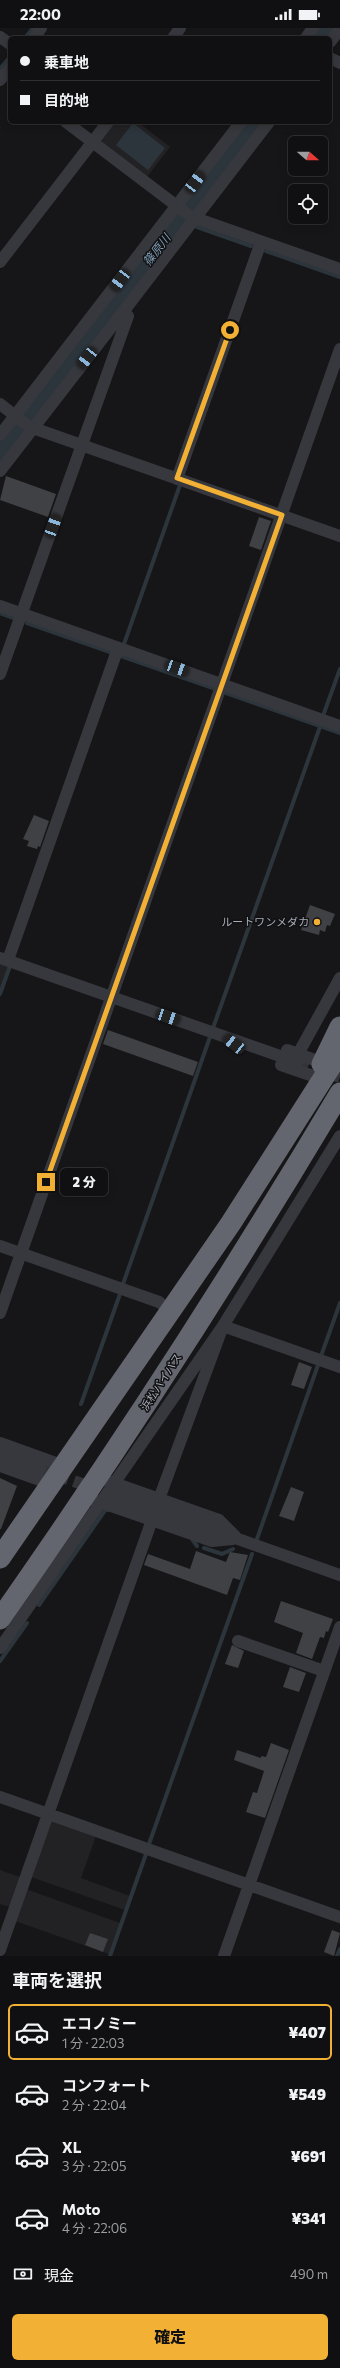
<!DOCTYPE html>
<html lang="ja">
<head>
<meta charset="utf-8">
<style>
  :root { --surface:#101012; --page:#19191b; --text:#f1f3f6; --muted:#9c9d9f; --line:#303032; --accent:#f2b134 }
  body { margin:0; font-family:Commissioner,"Noto Sans JP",sans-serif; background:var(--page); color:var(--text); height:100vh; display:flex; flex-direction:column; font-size:15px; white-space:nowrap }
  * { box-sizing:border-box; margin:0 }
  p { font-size:13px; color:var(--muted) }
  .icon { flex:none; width:22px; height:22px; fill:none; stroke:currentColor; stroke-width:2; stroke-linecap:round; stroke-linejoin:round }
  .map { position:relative; height:1928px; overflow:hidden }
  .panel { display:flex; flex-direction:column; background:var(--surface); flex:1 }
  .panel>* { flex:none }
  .top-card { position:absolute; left:8px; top:8px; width:324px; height:88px; border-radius:6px; box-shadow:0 2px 10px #0003,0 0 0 1px var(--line); display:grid; align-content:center; height:88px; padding:0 12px; background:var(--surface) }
  .needle { width:26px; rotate:110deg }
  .fabs { position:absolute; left:288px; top:108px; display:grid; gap:8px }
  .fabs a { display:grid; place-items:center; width:40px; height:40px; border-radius:6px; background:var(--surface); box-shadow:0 2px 10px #0003,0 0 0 1px var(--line); font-size:20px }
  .end { position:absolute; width:18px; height:18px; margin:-9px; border:5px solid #f2b134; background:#111; box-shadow:0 0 0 2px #111 }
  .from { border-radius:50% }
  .bubble { position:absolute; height:28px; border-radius:6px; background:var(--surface); box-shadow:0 2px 10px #0003,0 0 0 1px var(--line); font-size:13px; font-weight:800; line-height:28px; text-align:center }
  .car { position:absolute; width:12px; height:24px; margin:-12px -6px; border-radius:5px; box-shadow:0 0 3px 1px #0007; background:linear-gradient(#222 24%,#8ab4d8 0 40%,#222 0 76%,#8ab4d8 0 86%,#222 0) }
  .top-card b { display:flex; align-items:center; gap:14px; height:38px; font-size:15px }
  .top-card b+b { border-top:1px solid var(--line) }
  .top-card i { width:10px; height:10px; background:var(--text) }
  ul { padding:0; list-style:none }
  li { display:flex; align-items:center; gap:12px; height:56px; margin:0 8px 6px; padding:0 4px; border:2px solid transparent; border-radius:6px }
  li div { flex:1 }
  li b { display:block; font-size:15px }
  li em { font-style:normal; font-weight:800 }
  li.on { border-color:var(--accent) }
  li>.icon { width:36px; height:36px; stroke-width:1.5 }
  h2 { padding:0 12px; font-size:18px; line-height:48px }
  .pay { display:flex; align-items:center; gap:10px; height:44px; padding:0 12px; font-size:15px }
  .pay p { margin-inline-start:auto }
  .action { display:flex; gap:8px; margin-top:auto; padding:8px 12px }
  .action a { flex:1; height:46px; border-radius:6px; background:var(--accent); color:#111; font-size:16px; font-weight:800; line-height:46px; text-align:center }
  .status { display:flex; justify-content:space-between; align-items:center; height:28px; padding:0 20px; background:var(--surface); direction:ltr }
  .status svg { height:11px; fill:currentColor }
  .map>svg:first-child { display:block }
  .built { fill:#222225 }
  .water { fill:#2c353c }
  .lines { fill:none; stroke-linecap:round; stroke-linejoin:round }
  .stream { stroke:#2c353c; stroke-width:4 }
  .river { stroke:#2c353c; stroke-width:24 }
  .building { fill:#404145 }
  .street-tunnel { stroke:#333438; stroke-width:12; stroke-dasharray:12 6; stroke-linecap:butt }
  .street { stroke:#37383d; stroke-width:12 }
  .highway { stroke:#63666e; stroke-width:21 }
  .route { stroke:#f2b134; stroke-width:5 }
  .poi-dot { fill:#f2b134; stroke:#111113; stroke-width:1.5 }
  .labels { text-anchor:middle; stroke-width:3; stroke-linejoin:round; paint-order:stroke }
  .poi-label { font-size:11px; fill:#a8adb8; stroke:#111113; text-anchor:end }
  .street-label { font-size:11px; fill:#a8adb8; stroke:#111113 }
  .water-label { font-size:12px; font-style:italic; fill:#7f9bb3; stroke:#111113 }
</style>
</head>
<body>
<div class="status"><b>22:00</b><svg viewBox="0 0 49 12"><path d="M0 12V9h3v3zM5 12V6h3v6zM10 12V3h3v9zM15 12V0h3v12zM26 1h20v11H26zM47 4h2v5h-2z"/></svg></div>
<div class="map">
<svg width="340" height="1928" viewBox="0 0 340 1928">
  <rect width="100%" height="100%" fill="#161618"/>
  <path class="built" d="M 114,94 L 138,94 L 170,119 L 147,149 L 102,115 L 101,111 Z
    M 0,935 L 9,938 L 0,963 Z
    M 54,1793 L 96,1808 L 81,1850 L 130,1868 L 125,1882 L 31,1849 L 50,1795 Z
    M 0,1842 L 20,1849 L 10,1879 L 0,1876 Z
    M 26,1861 L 120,1895 L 109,1926 L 15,1893 Z"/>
  <path class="water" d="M 133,95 L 165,120 L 148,142 L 116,117 Z"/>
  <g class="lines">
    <path class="stream" d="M 25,10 L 33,0
      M 0,41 L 9,30
      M 179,192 L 186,195
      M 197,199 L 251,218
      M 266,223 L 340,249
      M 0,585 L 13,590
      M 27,595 L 110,624
      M 124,616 L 180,457
      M 118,627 L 213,660
      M 226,665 L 340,705
      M 324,685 L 340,641
      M 0,966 L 10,938
      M 213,1000 L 321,696
      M 123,1256 L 210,1009
      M 321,1328 L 340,1275
      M 81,1376 L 120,1266
      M 192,1511 L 197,1518
      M 257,1511 L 318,1337
      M 204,1520 L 222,1526 L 233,1521
      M 39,1577 L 106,1481 L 108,1482
      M 0,1633 L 27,1595
      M 149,1816 L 252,1526
      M 110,1928 L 146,1826
      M 337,1928 L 340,1921"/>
    <path class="river" d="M 319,10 L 327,0
      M 0,425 L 255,94"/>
  </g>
  <path class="building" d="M 6,448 L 56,466 L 48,489 L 0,472 Z
    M 259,489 L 271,493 L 261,522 L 249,518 Z
    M 34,787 L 49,793 L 40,819 L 38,818 L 37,821 L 27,818 L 29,813 L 23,811 Z
    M 310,877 L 335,886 L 330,898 L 327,897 L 325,904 L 320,902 L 319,907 L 301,902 Z
    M 108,1002 L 198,1034 L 193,1048 L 103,1016 Z
    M 299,1334 L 312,1339 L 304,1361 L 291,1357 Z
    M 0,1450 L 17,1458 L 1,1501 L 0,1501 Z
    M 291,1459 L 304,1464 L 294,1493 L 279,1488 Z
    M 196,1523 L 226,1534 L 230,1524 L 248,1527 L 240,1552 L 233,1550 L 227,1567 L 144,1537 L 148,1526 L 190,1541 Z
    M 281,1573 L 333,1591 L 328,1604 L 326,1603 L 324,1610 L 320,1609 L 312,1631 L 296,1625 L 303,1605 L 274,1594 Z
    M 232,1617 L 244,1623 L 238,1640 L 225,1636 Z
    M 290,1639 L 306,1645 L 299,1664 L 283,1659 Z
    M 271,1715 L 289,1722 L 265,1790 L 246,1784 L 253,1764 L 257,1765 L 264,1743 L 234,1732 L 237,1722 L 261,1730 L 261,1728 L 266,1729 Z
    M 332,1902 L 340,1905 L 334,1928 L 324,1924 Z
    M 90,1905 L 108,1911 L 103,1924 L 85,1917 Z"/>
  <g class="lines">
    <path class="street-tunnel" d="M 297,1034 L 340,1049
      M 40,1441 L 96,1461"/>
    <path class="street" d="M 0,9 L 10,16
      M 34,10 L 41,0
      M 173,10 L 180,0
      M 306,10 L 313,0
      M 330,14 L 340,1
      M 330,30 L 340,35
      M 0,52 L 10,40
      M 66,94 L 194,191
      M 195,190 L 340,241
      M 0,234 L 108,94
      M 0,376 L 32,401
      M 33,400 L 340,508
      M 0,407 L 241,94
      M 0,443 L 123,284
      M 177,451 L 261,214
      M 0,578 L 340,698
      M 0,646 L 128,288 L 123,284 L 269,94
      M 0,930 L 297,1034
      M 8,932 L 118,620
      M 287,1022 L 323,1035
      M 298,1026 L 340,950
      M 281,1037 L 316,1049
      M 0,1218 L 159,1274 L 170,1282
      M 0,1285 L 340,321
      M 0,1415 L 64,1438
      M 0,1427 L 40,1441
      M 0,1438 L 51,1456
      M 108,1453 L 219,1492 L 235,1508
      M 114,1467 L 340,1547
      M 159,1471 L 223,1298 L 340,1339
      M 94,1472 L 212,1513 L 233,1511
      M 238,1613 L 324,1643
      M 0,1620 L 223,1298 L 340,1108
      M 0,1769 L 340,1889
      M 0,1922 L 152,1492
      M 224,1928 L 340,1599"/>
    <path class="highway" d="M 322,1036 L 340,999
      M 0,1530 L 231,1195 L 340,1024
      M 0,1591 C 120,1420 233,1245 340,1065"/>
  </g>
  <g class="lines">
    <path class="route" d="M 46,1154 L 282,487 L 177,450 L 230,302"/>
  </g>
  <circle class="poi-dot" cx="317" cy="894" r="4"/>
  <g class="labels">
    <g class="poi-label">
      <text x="309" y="898">ルートワンメダカ</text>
    </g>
    <g class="street-label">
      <text transform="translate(161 1354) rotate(-57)" y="4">浜松バイパス</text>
    </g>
    <g class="water-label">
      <text transform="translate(157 222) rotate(-52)" y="4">篠原川</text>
    </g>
  </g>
</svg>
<div class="fabs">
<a><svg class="needle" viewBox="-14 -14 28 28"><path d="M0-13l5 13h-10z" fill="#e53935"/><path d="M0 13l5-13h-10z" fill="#9c9d9f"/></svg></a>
<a><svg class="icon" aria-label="locate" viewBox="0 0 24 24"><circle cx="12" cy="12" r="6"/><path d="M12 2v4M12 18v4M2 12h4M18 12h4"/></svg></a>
</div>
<i class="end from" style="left:230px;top:302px"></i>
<i class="end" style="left:46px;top:1154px"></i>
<div class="bubble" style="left:60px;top:1140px;width:48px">2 分</div>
<i class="car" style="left:195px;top:154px;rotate:37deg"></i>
<i class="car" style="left:120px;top:252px;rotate:217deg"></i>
<i class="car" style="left:87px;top:330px;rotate:218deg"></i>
<i class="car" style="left:53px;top:498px;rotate:20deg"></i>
<i class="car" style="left:177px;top:640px;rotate:110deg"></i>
<i class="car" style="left:168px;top:989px;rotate:109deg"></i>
<i class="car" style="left:234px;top:1016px;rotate:308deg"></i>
<div class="top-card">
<b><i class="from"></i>乗車地</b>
<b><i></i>目的地</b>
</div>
</div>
<section class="panel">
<h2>車両を選択</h2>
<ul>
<li class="on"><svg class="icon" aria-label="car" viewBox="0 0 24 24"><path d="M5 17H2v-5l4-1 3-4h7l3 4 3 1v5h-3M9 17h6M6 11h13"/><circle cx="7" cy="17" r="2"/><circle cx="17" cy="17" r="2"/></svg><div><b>エコノミー</b><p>1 分 · 22:03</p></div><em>¥407</em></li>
<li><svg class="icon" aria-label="car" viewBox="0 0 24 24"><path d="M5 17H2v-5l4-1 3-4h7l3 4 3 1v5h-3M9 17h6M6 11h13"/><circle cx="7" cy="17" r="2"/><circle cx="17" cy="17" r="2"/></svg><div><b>コンフォート</b><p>2 分 · 22:04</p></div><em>¥549</em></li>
<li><svg class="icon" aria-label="car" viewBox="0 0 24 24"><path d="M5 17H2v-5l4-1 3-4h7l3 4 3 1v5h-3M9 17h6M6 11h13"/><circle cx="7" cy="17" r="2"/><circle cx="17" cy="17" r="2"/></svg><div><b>XL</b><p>3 分 · 22:05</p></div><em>¥691</em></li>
<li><svg class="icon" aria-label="car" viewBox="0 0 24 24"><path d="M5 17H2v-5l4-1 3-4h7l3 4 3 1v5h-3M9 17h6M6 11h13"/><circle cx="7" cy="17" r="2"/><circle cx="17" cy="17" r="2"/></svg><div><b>Moto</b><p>4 分 · 22:06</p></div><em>¥341</em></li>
</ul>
<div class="pay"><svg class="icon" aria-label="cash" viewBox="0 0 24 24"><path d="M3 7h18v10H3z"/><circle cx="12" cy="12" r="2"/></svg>現金<p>490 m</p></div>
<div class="action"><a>確定</a></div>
</section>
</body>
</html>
